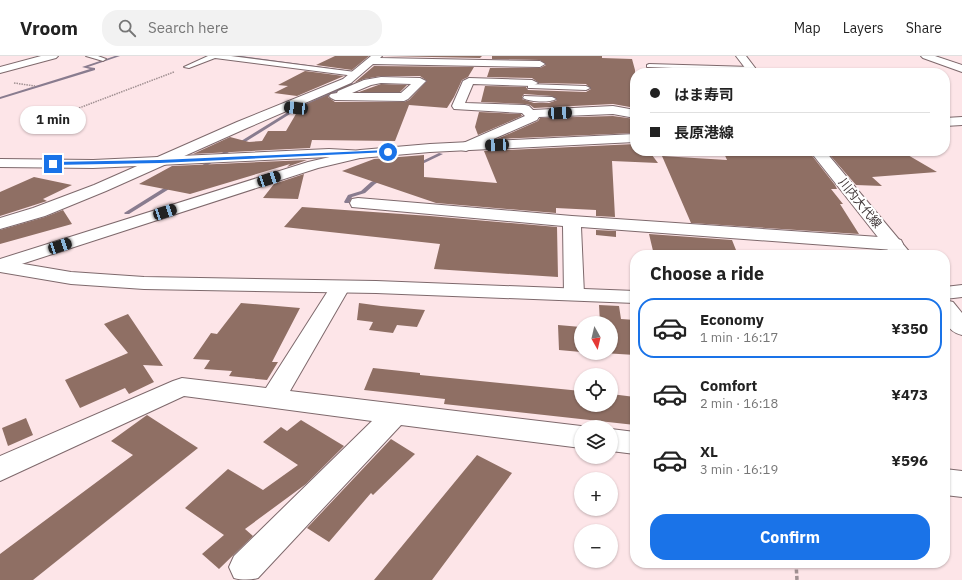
<!DOCTYPE html>
<html lang="en">
<head>
<meta charset="utf-8">
<style>
  :root { --surface:#fff; --page:#f2f2f2; --text:#222; --muted:#767676; --line:#e0e0e0; --accent:#1a73e8 }
  body { margin:0; font-family:"IBM Plex Sans","Noto Sans JP",sans-serif; background:var(--page); color:var(--text); height:100vh; display:flex; flex-direction:column; font-size:15px; white-space:nowrap }
  * { box-sizing:border-box; margin:0 }
  p { font-size:13px; color:var(--muted) }
  .icon { flex:none; width:22px; height:22px; fill:none; stroke:currentColor; stroke-width:2; stroke-linecap:round; stroke-linejoin:round }
  .map { position:relative; flex:1; overflow:hidden }
  .drawer { position:absolute; left:630px; top:194px; width:320px; height:318px; display:flex; flex-direction:column; background:var(--surface); border-radius:16px; box-shadow:0 1px 3px #0004 }
  .drawer>* { flex:none }
  .guide { position:absolute; left:630px; top:12px; width:320px; height:88px; border-radius:16px; box-shadow:0 1px 3px #0004; display:grid; align-content:center; height:88px; padding:0 20px; background:var(--surface) }
  .needle { width:26px; rotate:172deg }
  .tools { position:absolute; left:574px; top:260px; display:grid; gap:8px }
  .tools a { display:grid; place-items:center; width:44px; height:44px; border-radius:50%; background:var(--surface); box-shadow:0 1px 3px #0004; font-size:20px }
  .end { position:absolute; width:18px; height:18px; margin:-9px; border:5px solid #1a73e8; background:#fff; box-shadow:0 0 0 2px #fff }
  .from { border-radius:50% }
  .bubble { position:absolute; height:28px; border-radius:14px; background:var(--surface); box-shadow:0 1px 3px #0004; font-size:13px; font-weight:800; line-height:28px; text-align:center }
  .car { position:absolute; width:12px; height:24px; margin:-12px -6px; border-radius:5px; box-shadow:0 0 3px 1px #0007; background:linear-gradient(#222 24%,#8ab4d8 0 40%,#222 0 76%,#8ab4d8 0 86%,#222 0) }
  .guide b { display:flex; align-items:center; gap:14px; height:38px; font-size:15px }
  .guide b+b { border-top:1px solid var(--line) }
  .guide i { width:10px; height:10px; background:var(--text) }
  ul { padding:0; list-style:none }
  li { display:flex; align-items:center; gap:12px; height:60px; margin:0 8px 6px; padding:0 12px; border:2px solid transparent; border-radius:16px }
  li div { flex:1 }
  li b { display:block; font-size:15px }
  li em { font-style:normal; font-weight:800 }
  li.on { border-color:var(--accent) }
  li>.icon { width:36px; height:36px; stroke-width:1.5 }
  h2 { padding:0 20px; font-size:18px; line-height:48px }
  .primary-button { display:flex; gap:8px; margin-top:auto; padding:8px 20px }
  .primary-button a { flex:1; height:46px; border-radius:16px; background:var(--accent); color:#fff; font-size:16px; font-weight:800; line-height:46px; text-align:center }
  header { display:flex; align-items:center; gap:24px; box-sizing:border-box; height:56px; padding:0 20px; background:var(--surface); border-bottom:1px solid var(--line) }
  header strong { font-size:19px }
  nav { display:flex; gap:22px; margin-inline-start:auto; font-size:14px }
  .search { width:280px; height:36px; background:var(--page); display:flex; align-items:center; gap:10px; box-sizing:border-box; padding:0 14px; border-radius:16px; color:var(--muted); font-size:15px }
  .map>svg:first-child { display:block }
  .lines { fill:none; stroke-linecap:round; stroke-linejoin:round }
  .stream { fill:#897c8f; fill-rule:evenodd }
  .building { fill:#8f6f64; fill-rule:evenodd }
  .lane-casing { stroke:#7e696c; stroke-width:2 }
  .street-casing { stroke:#7e696c; stroke-width:2 }
  .secondary-casing { stroke:#7e696c; stroke-width:2 }
  .highway-casing { stroke:#7e696c; stroke-width:2 }
  .path-far1 { stroke:#a19092; stroke-width:1.5; stroke-dasharray:1.5 1; stroke-linecap:butt }
  .path { stroke:#a19092; stroke-width:3.5; stroke-dasharray:4 2.5; stroke-linecap:butt }
  .lane { fill:#fff; fill-rule:evenodd }
  .street { fill:#fff; fill-rule:evenodd }
  .secondary { fill:#fff; fill-rule:evenodd }
  .highway { fill:#fff; fill-rule:evenodd }
  .route { fill:#1a73e8 }
  .labels { text-anchor:middle; stroke-width:4; stroke-linejoin:round; paint-order:stroke }
  .far-street-label { font-size:12px; fill:#3b3233; stroke:#fff }
</style>
</head>
<body>
<header>
<strong>Vroom</strong>
<div class="search"><svg class="icon" aria-label="search" viewBox="0 0 24 24"><circle cx="10" cy="10" r="6"/><path d="M15 15l6 6"/></svg>Search here</div>
<nav><a>Map</a><a>Layers</a><a>Share</a></nav>
</header>
<div class="map">
<svg width="962" height="524" viewBox="0 0 962 524">
  <rect width="100%" height="100%" fill="#fde5e8"/>
  <g class="lines">
    <path class="stream" d="M 115,0 L 120,0 L 88,11 L 95,12 L 95,14 L 0,43 L 0,41 L 90,13 L 82,11 Z
      M 232,0 L 241,0 L 352,15 L 350,16 Z
      M 351,27 L 354,28 L 290,58 L 200,114 L 196,113 L 288,56 Z
      M 439,97 L 443,98 L 418,110 L 414,109 Z
      M 380,122 L 384,123 L 375,128 L 365,137 L 352,141 L 349,147 L 345,147 L 344,146 L 348,139 L 361,135 L 371,126 Z
      M 172,127 L 174,128 L 174,130 L 129,158 L 125,158 L 124,157 Z"/>
  </g>
  <path class="building" d="M 335,0 L 369,0 L 352,14 L 316,9 Z
    M 384,0 L 482,0 L 480,2 Z
    M 492,0 L 602,0 L 602,2 L 632,3 L 635,14 L 635,52 L 613,48 L 534,52 L 530,49 L 525,48 L 481,46 L 485,30 L 526,31 L 528,34 L 586,36 L 591,33 L 586,28 L 539,27 L 532,22 L 487,21 L 490,12 L 540,12 L 546,9 L 540,4 L 492,3 ZM 524,38 L 552,40 L 557,44 L 549,47 L 534,47 L 522,43 L 522,41 Z
    M 374,10 L 474,11 L 468,21 L 462,24 L 454,41 L 447,52 L 409,49 L 395,85 L 312,84 L 310,92 L 193,98 L 230,81 L 249,86 L 262,85 L 268,75 L 286,75 L 300,51 L 328,39 L 328,41 L 335,46 L 404,46 L 409,44 L 427,25 L 420,20 L 381,20 L 364,23 L 354,27 Z
    M 305,15 L 344,20 L 297,40 L 274,37 L 288,30 L 278,29 Z
    M 381,28 L 407,29 L 400,36 L 359,36 Z
    M 479,56 L 521,58 L 522,60 L 478,79 L 475,71 Z
    M 613,60 L 635,63 L 635,77 L 497,83 L 538,65 L 540,62 Z
    M 635,88 L 635,95 L 649,95 L 658,107 L 612,105 L 615,161 L 596,160 L 596,154 L 556,152 L 556,157 L 436,147 L 342,115 L 374,103 L 424,99 L 424,121 L 497,127 L 484,95 Z
    M 723,95 L 810,97 L 835,129 L 837,133 L 831,133 L 843,148 L 840,148 L 859,178 L 691,167 L 662,100 L 727,104 Z
    M 864,95 L 901,95 L 937,116 L 872,121 L 882,130 L 856,129 L 829,98 L 872,99 Z
    M 307,104 L 287,111 L 290,108 L 190,138 L 139,128 L 172,110 Z
    M 304,118 L 298,143 L 263,142 L 274,128 Z
    M 34,121 L 72,129 L 43,143 L 47,145 L 0,160 L 0,136 Z
    M 302,151 L 430,160 L 557,171 L 558,221 L 434,213 L 440,188 L 284,171 Z
    M 63,154 L 72,168 L 0,188 L 0,174 L 45,161 Z
    M 596,174 L 616,175 L 616,181 L 596,179 Z
    M 649,178 L 732,184 L 738,199 L 654,199 Z
    M 241,247 L 300,252 L 272,306 L 278,306 L 267,324 L 229,320 L 232,315 L 204,313 L 210,304 L 193,303 L 211,277 L 217,278 Z
    M 359,247 L 381,250 L 425,254 L 417,271 L 397,269 L 393,277 L 369,274 L 373,266 L 357,264 Z
    M 599,249 L 619,250 L 621,263 L 635,264 L 635,299 L 603,297 L 611,297 L 611,267 L 600,267 Z
    M 128,258 L 163,310 L 143,309 L 154,326 L 129,338 L 125,332 L 80,352 L 65,324 L 128,297 L 104,268 Z
    M 558,269 L 581,271 L 581,296 L 559,294 Z
    M 373,312 L 420,317 L 420,319 L 581,335 L 581,349 L 611,349 L 611,338 L 635,341 L 635,369 L 444,348 L 445,343 L 364,334 Z
    M 147,359 L 198,392 L 33,524 L 0,524 L 0,498 L 133,399 L 111,385 Z
    M 26,362 L 33,379 L 8,390 L 2,372 Z
    M 301,364 L 344,390 L 306,428 L 245,473 L 253,480 L 219,513 L 202,498 L 224,479 L 185,452 L 228,413 L 263,434 L 298,409 L 263,386 L 281,371 L 287,375 Z
    M 391,383 L 415,398 L 373,439 L 371,437 L 329,486 L 307,472 Z
    M 477,399 L 512,417 L 432,524 L 374,524 Z"/>
  <g class="lines">
    <defs>
      <path id="lane" d="M 86,0 L 98,0 L 106,3 L 103,5 Z
        M 208,0 L 231,0 L 355,16 L 358,18 L 355,20 L 215,2 L 189,12 L 184,11 Z
        M 649,8 L 751,11 L 754,13 L 751,15 L 647,11 L 647,9 Z
        M 528,28 L 586,30 L 590,32 L 586,34 L 531,32 L 528,32 Z
        M 524,40 L 552,41 L 556,43 C 550,47 529,46 523,42 Z"/>
      <path id="street" d="M 41,0 L 58,0 L 56,2 L 0,17 L 0,11 Z
        M 371,0 L 382,0 L 380,2 L 540,5 L 545,8 L 540,11 L 373,8 L 351,27 L 319,41 L 247,72 L 106,135 L 45,160 L 0,173 L 0,162 L 33,152 L 94,129 L 237,66 L 343,23 Z
        M 381,21 L 420,22 L 426,25 L 408,43 L 404,45 L 335,44 L 331,42 L 329,40 L 331,38 L 337,37 L 338,35 L 364,24 ZM 381,27 L 411,28 L 401,37 L 352,37 L 371,29 Z
        M 469,22 L 532,24 L 538,27 L 532,30 L 473,28 L 465,47 L 525,49 L 529,50 L 533,54 L 613,50 L 635,54 L 635,62 L 613,58 L 539,61 L 537,64 L 466,95 L 461,94 L 459,91 L 461,88 L 525,60 L 522,57 L 454,53 L 452,50 L 463,25 Z
        M 358,142 L 572,160 L 894,182 L 901,184 L 903,188 L 901,192 L 894,194 L 581,171 L 584,238 L 581,242 L 574,244 L 567,242 L 564,238 L 563,170 L 352,151 L 350,147 L 352,143 Z
        M 340,225 L 347,227 L 350,231 L 290,335 L 581,370 L 584,371 L 581,371 L 581,392 L 401,369 L 258,522 C 251,524 241,524 234,522 L 229,511 L 234,500 L 372,365 L 184,340 L 0,425 L 0,400 L 173,325 L 182,322 L 266,332 L 333,227 Z
        M 611,373 L 635,376 L 635,398 L 611,395 Z
        M 945,413 L 962,415 L 962,441 L 945,439 Z"/>
      <path id="secondary" d="M 736,0 L 746,0 L 759,17 L 749,17 Z
        M 921,0 L 935,0 L 962,9 L 962,16 L 923,2 Z
        M 329,93 L 365,95 L 367,98 L 365,101 L 360,102 L 329,101 L 93,112 L 0,111 L 0,103 L 93,104 Z
        M 810,95 L 825,95 L 912,199 L 892,199 Z
        M 0,204 L 71,216 L 144,221 L 376,225 L 635,235 L 635,247 L 376,237 L 144,233 L 71,228 L 0,216 Z
        M 962,229 L 962,241 L 945,243 L 945,231 Z
        M 945,244 L 953,246 L 962,257 L 962,279 C 943,274 945,261 945,244 Z"/>
      <path id="highway" d="M 962,61 L 962,69 L 945,70 L 945,62 Z
        M 635,78 L 635,86 L 430,96 L 360,102 L 318,112 L 0,215 L 0,203 L 308,106 L 360,94 L 430,88 Z"/>
    </defs>
    <use href="#lane" class="lane-casing"/>
    <use href="#street" class="street-casing"/>
    <use href="#secondary" class="secondary-casing"/>
    <use href="#highway" class="highway-casing"/>
    <path class="path-far1" d="M 14,27 L 35,30
      M 79,52 L 174,16"/>
    <path class="path" d="M 796,507 L 797,524"/>
    <use href="#lane" class="lane"/>
    <use href="#street" class="street"/>
    <use href="#secondary" class="secondary"/>
    <use href="#highway" class="highway"/>
  </g>
  <path class="route" d="M 388,94 L 389,96 L 160,107 L 53,109 L 51,108 L 53,106 L 160,104 Z"/>
  <g class="labels">
    <g class="far-street-label">
      <text transform="translate(860 147) rotate(51)" y="4">川内大代線</text>
    </g>
  </g>
</svg>
<div class="tools">
<a><svg class="needle" viewBox="-14 -14 28 28"><path d="M0-13l5 13h-10z" fill="#e53935"/><path d="M0 13l5-13h-10z" fill="#767676"/></svg></a>
<a><svg class="icon" aria-label="locate" viewBox="0 0 24 24"><circle cx="12" cy="12" r="6"/><path d="M12 2v4M12 18v4M2 12h4M18 12h4"/></svg></a>
<a><svg class="icon" aria-label="layers" viewBox="0 0 24 24"><path d="M12 4l9 5-9 5-9-5zM3 14l9 5 9-5"/></svg></a>
<a>+</a>
<a>−</a>
</div>
<i class="end from" style="left:388px;top:96px"></i>
<i class="end" style="left:53px;top:108px"></i>
<div class="bubble" style="left:20px;top:50px;width:66px">1 min</div>
<i class="car" style="left:296px;top:52px;rotate:276deg"></i>
<i class="car" style="left:560px;top:57px;rotate:87deg"></i>
<i class="car" style="left:497px;top:89px;rotate:267deg"></i>
<i class="car" style="left:269px;top:123px;rotate:72deg"></i>
<i class="car" style="left:165px;top:156px;rotate:72deg"></i>
<i class="car" style="left:60px;top:190px;rotate:72deg"></i>
<div class="guide">
<b><i class="from"></i>はま寿司</b>
<b><i></i>長原港線</b>
</div>
<section class="drawer">
<h2>Choose a ride</h2>
<ul>
<li class="on"><svg class="icon" aria-label="car" viewBox="0 0 24 24"><path d="M5 17H2v-5l4-1 3-4h7l3 4 3 1v5h-3M9 17h6M6 11h13"/><circle cx="7" cy="17" r="2"/><circle cx="17" cy="17" r="2"/></svg><div><b>Economy</b><p>1 min · 16:17</p></div><em>¥350</em></li>
<li><svg class="icon" aria-label="car" viewBox="0 0 24 24"><path d="M5 17H2v-5l4-1 3-4h7l3 4 3 1v5h-3M9 17h6M6 11h13"/><circle cx="7" cy="17" r="2"/><circle cx="17" cy="17" r="2"/></svg><div><b>Comfort</b><p>2 min · 16:18</p></div><em>¥473</em></li>
<li><svg class="icon" aria-label="car" viewBox="0 0 24 24"><path d="M5 17H2v-5l4-1 3-4h7l3 4 3 1v5h-3M9 17h6M6 11h13"/><circle cx="7" cy="17" r="2"/><circle cx="17" cy="17" r="2"/></svg><div><b>XL</b><p>3 min · 16:19</p></div><em>¥596</em></li>
</ul>
<div class="primary-button"><a>Confirm</a></div>
</section>
</div>
</body>
</html>
